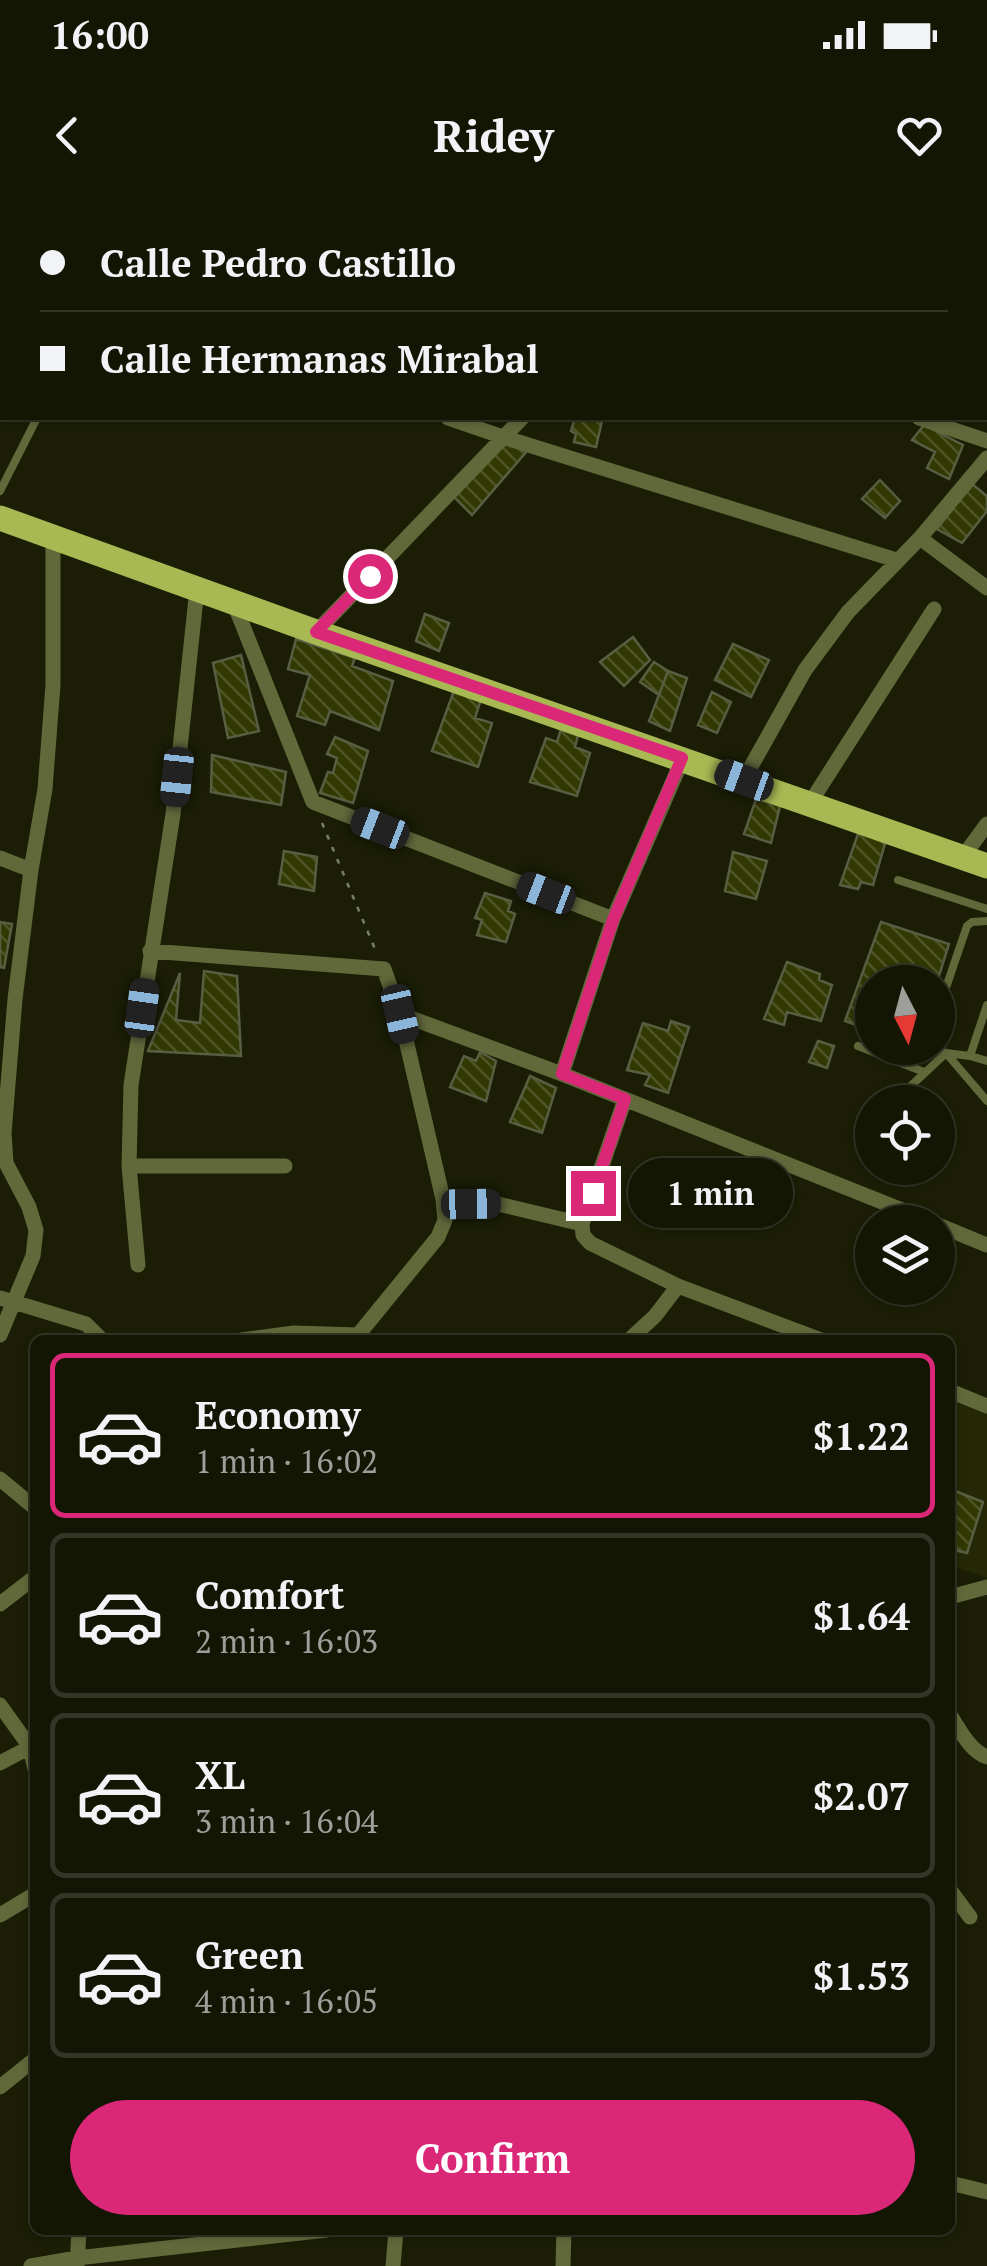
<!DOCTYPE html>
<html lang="en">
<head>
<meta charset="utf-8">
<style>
  :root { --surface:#141604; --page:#1d1f0e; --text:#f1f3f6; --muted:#9d9f9a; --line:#333526; --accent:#db2777 }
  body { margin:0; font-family:"PT Serif",serif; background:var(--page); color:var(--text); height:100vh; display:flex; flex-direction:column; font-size:38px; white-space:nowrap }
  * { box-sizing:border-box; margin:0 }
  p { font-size:32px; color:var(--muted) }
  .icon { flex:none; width:55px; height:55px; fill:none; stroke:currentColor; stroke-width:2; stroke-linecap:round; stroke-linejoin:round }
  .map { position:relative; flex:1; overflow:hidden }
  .drawer { position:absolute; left:30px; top:1135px; width:925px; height:900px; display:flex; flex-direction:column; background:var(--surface); border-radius:15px; box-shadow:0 2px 8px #0004,0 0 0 2px var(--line) }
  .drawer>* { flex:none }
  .hud { position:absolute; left:0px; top:0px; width:988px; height:220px; box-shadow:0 2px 8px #0004,0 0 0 2px var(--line); display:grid; align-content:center; height:220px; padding:0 40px; background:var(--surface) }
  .needle { width:65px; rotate:174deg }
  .buttons { position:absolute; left:855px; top:765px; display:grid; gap:20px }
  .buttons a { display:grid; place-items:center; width:100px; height:100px; border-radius:50%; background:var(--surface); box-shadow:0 2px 8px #0004,0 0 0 2px var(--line); font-size:50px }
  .end { position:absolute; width:45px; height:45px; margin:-22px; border:12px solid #db2777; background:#fff; box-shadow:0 0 0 5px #fff }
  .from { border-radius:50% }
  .bubble { position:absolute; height:70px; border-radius:35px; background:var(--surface); box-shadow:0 2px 8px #0004,0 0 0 2px var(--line); font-size:32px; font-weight:800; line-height:70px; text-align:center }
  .car { position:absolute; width:30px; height:60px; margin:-30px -15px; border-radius:12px; box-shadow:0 0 8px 2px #0007; background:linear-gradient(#222 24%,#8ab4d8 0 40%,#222 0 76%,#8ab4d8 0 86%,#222 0) }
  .hud b { display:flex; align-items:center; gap:35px; height:95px; font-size:38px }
  .hud b+b { border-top:2px solid var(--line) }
  .hud i { width:25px; height:25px; background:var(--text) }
  ul { padding:18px 0 0; list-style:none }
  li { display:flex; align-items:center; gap:30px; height:165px; margin:0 20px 15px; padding:0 20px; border:5px solid var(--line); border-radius:15px }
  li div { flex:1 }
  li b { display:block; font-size:38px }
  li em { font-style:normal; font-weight:800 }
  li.selected { border-color:var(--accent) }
  li>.icon { width:90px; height:90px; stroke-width:1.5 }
  .action { display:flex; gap:20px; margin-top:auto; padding:20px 40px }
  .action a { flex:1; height:115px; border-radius:60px; background:var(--accent); color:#fff; font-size:40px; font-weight:800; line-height:115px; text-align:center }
  .status { display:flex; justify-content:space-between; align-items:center; height:70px; padding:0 50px; background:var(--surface); direction:ltr }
  .status svg { height:28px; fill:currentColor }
  header { display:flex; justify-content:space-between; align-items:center; height:130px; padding:0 40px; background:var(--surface); font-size:45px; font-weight:800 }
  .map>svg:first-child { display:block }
  .built { fill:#242806 }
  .building { fill:url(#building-back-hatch); stroke:#595e43; stroke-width:2.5 }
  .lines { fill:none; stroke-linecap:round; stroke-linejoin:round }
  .path { stroke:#7a7d68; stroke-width:2.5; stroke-dasharray:5 8; stroke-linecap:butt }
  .service { stroke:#61693b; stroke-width:8 }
  .minor { stroke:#61693b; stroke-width:15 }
  .primary { stroke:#a8b853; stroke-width:25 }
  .route { stroke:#db2777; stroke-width:12 }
</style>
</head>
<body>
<div class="status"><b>16:00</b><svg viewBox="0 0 49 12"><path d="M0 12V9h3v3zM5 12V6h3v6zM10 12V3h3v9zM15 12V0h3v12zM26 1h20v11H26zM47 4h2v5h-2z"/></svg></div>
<header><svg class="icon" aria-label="back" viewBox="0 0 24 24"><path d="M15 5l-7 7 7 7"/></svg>Ridey<svg class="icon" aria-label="heart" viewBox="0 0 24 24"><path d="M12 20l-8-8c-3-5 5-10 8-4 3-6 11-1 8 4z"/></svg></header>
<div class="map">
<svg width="987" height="2066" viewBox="0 0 987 2066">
  <defs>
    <pattern id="building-back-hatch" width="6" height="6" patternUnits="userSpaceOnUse" patternTransform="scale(2.5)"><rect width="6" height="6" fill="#313802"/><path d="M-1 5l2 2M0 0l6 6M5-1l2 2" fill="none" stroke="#4f5526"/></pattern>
  </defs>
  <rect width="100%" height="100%" fill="#1b1e05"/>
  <path class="built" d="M 950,1197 L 987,1212 L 987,1378 L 950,1365 Z"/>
  <path class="building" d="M 575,218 L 590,218 L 602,221 L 596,247 L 574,242 L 576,234 L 571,231 Z
    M 924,225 L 963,245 L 949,279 L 927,268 L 935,252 L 912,240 Z
    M 503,243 L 527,251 L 472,315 L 453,296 Z
    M 880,280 L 900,301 L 885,318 L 862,299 Z
    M 972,284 L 987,296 L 987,311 L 962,343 L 937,329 Z
    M 425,414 L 449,423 L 439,451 L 416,441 Z
    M 633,437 L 650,460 L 624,486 L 600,462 Z
    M 296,439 L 355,458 L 352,466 L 393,481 L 379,530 L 330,511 L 325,525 L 297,516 L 310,475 L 288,469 Z
    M 733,444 L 769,460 L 751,497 L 715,480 Z
    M 241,455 L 259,531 L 228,538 L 213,463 Z
    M 654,462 L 668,471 L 659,495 L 640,482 Z
    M 668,471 L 687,478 L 670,531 L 649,521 Z
    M 455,488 L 481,499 L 475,518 L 492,523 L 478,567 L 432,551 Z
    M 712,492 L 731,502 L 717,533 L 698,525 Z
    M 561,529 L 578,535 L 575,547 L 590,553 L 577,596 L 530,582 L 546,538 L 557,542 Z
    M 335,537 L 368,551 L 353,603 L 320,593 L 328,572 L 333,573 L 337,558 L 327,554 Z
    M 212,555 L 286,572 L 281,605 L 211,592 Z
    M 756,599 L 780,606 L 771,643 L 744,634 Z
    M 859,631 L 886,640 L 873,685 L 861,682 L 858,689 L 840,685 Z
    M 284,651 L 317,657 L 314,691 L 279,684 Z
    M 733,652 L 767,661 L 756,699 L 725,691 Z
    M 485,693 L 511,701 L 508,711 L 515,714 L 506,742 L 477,735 L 482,720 L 475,718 Z
    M 0,722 L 12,724 L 4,768 L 0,767 Z
    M 881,722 L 949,744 L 937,782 L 872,782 L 872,831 L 845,821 Z
    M 787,762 L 820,774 L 819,780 L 832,785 L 821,821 L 787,812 L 784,825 L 764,819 Z
    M 204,771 L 237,776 L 241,856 L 148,851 L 180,773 L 176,820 L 200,823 Z
    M 671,821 L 689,827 L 668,893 L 645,885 L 650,875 L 627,870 L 643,823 L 668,831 Z
    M 818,841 L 834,846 L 827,868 L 809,862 Z
    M 480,852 L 496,861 L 486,901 L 450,887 L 464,856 L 476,861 Z
    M 530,876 L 556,888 L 542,933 L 510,922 Z
    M 950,1289 L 983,1302 L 967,1353 L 950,1349 Z"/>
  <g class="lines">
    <path class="path" d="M 322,623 L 375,749"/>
    <path class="service" d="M 0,126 L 2,127
      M 0,189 L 2,183
      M 0,291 L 37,218
      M 898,680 L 987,709
      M 987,805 L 970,856 L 987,861
      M 938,811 L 967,726 L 972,722 L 987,721
      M 858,846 L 924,872
      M 931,848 L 946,853 L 970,856
      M 899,897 L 946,853 L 987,901"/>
    <path class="minor" d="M 481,0 L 488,2
      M 739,1 L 744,2
      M 0,54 L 2,55
      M 985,92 L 987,92
      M 448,218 L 503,237 L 896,360
      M 919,218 L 987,241
      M 920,338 L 987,388
      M 233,401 L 313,602 L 613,719
      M 316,432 L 522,218
      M 744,579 L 805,470 L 848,412 L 920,338 L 987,258
      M 810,603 L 934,409
      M 0,658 L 31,670
      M 962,658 L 987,624
      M 150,751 L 384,769 L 400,814 L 443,999 L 445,1020 L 438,1037 L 358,1135 L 358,1140
      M 400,814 L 562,874 L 932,1022
      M 562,874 L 613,719 L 683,558
      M 625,899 L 582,1024 L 583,1035 L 590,1043 L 678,1086 L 821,1140
      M 129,966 L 285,966
      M 444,1005 L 498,1004 L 582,1024
      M 938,1025 L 987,1045
      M 138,1065 L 129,966 L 131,885 L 173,614 L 197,389
      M 0,1098 L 86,1124 L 102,1140
      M 0,1135 L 33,1056 L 36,1030 L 29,1007 L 6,963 L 4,933 L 15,799 L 31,670 L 45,589 L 53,485 L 53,339
      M 241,1140 L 294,1133 L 358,1135
      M 629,1140 L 655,1116 L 678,1086
      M 950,1191 L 987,1206
      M 0,1279 L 35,1308
      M 950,1397 L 987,1387
      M 0,1404 L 35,1377
      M 0,1505 L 30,1547 L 35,1569
      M 950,1515 C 960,1530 970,1551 987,1557
      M 0,1563 L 30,1547
      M 950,1690 L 970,1717
      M 0,1715 L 35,1694
      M 0,1887 L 35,1859
      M 950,1983 L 987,1992
      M 31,2066 L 77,2058 L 327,2030
      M 77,2066 L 79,2030
      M 393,2066 L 396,2030
      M 563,2066 L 564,2030"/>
    <path class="primary" d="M 0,318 L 316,432 L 987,666"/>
  </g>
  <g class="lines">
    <path class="route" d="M 370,376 L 316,432 L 682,558 L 613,720 L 562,874 L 625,899 L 593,993"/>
  </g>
</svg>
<div class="buttons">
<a><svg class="needle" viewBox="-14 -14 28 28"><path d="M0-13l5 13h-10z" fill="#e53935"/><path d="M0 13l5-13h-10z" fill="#9d9f9a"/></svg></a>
<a><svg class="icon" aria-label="locate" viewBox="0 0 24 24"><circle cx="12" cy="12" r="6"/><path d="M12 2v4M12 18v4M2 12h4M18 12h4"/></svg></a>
<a><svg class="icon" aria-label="layers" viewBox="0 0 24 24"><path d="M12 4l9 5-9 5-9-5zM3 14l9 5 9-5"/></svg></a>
</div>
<i class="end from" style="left:370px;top:376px"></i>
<i class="end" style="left:593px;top:993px"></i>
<div class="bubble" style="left:628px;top:958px;width:165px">1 min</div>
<i class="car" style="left:177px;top:577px;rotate:186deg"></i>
<i class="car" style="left:744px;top:580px;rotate:290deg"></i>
<i class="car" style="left:380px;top:628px;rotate:291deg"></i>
<i class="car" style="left:546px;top:693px;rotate:291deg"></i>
<i class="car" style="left:142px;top:808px;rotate:8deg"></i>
<i class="car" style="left:400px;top:814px;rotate:167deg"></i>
<i class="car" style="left:471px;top:1004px;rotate:89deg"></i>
<div class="hud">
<b><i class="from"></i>Calle Pedro Castillo</b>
<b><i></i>Calle Hermanas Mirabal</b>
</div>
<section class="drawer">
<ul>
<li class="selected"><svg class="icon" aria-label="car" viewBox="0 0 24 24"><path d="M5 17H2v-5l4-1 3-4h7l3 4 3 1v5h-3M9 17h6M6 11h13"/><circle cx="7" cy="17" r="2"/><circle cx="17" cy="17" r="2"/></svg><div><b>Economy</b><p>1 min · 16:02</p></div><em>$1.22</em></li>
<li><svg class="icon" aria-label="car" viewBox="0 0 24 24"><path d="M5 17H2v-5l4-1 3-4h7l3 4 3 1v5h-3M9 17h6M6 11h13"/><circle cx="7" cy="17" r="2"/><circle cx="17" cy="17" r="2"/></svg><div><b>Comfort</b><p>2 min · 16:03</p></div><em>$1.64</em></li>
<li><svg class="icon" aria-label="car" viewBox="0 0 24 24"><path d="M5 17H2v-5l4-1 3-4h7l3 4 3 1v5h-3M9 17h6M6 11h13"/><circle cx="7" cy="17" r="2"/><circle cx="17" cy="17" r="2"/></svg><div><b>XL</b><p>3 min · 16:04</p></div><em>$2.07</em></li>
<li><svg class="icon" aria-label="car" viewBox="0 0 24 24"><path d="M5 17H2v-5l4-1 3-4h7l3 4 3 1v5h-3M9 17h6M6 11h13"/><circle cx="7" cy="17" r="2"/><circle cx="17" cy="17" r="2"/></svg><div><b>Green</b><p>4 min · 16:05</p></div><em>$1.53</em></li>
</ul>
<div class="action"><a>Confirm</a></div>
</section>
</div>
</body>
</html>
